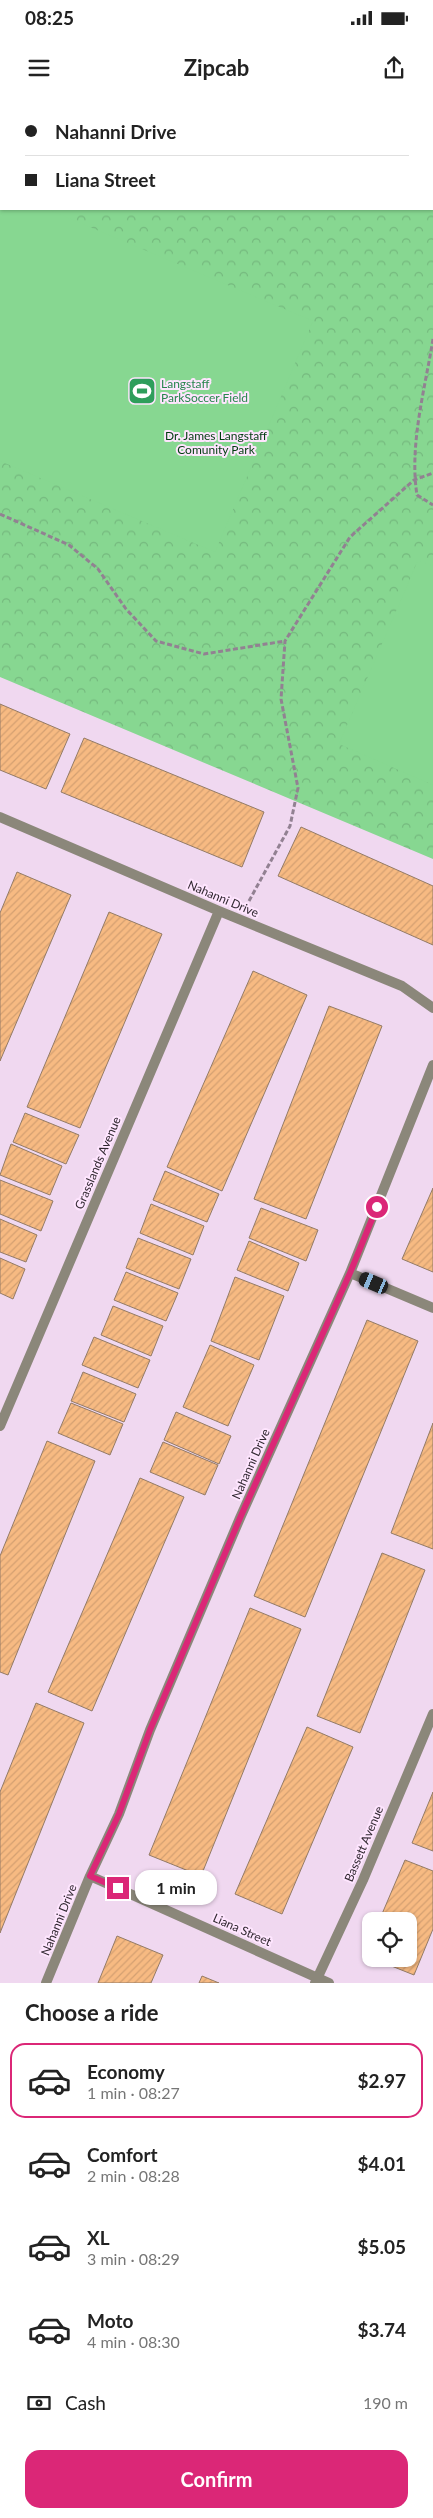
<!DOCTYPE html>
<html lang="en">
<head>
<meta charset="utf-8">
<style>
  :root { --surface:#fff; --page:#f6f6f6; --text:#222; --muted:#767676; --line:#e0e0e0; --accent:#db2777 }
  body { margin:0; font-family:Lato,sans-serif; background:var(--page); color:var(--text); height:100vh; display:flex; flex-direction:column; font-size:19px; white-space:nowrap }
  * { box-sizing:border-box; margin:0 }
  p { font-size:16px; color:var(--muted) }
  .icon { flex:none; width:28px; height:28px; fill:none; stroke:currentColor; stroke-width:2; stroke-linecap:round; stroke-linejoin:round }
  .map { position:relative; height:1883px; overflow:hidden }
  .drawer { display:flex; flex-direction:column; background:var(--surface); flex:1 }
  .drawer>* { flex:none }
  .hud { position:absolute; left:0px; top:0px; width:434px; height:110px; box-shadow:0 1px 4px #0004; display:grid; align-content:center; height:110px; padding:0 25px; background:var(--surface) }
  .fabs { position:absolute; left:362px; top:1812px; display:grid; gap:10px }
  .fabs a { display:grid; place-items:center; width:55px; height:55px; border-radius:10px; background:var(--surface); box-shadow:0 1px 4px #0004; font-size:25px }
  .end { position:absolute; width:22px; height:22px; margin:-11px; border:6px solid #db2777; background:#fff; box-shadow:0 0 0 2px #fff }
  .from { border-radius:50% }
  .bubble { position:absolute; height:35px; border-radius:15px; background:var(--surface); box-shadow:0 1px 4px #0004; font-size:16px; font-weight:700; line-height:35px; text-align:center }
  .car { position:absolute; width:15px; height:30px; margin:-15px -8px; border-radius:6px; box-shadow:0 0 4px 1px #0007; background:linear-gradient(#222 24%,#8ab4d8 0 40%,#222 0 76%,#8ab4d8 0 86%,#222 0) }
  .hud b { display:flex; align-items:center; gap:18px; height:48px; font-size:19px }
  .hud b+b { border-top:1px solid var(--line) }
  .hud i { width:12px; height:12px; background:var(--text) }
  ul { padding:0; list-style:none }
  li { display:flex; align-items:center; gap:15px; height:75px; margin:0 10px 8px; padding:0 15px; border:2px solid transparent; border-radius:15px }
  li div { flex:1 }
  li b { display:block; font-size:19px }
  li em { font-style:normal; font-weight:700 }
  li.current { border-color:var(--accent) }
  li>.icon { width:45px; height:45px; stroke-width:1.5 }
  h2 { padding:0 25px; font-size:22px; line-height:60px }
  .pay { display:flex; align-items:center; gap:12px; height:55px; padding:0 25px; font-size:19px }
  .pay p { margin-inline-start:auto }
  .primary-button { display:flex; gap:10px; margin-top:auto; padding:10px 25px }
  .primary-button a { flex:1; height:58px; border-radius:15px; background:var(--accent); color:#fff; font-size:20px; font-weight:700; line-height:58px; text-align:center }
  .status { display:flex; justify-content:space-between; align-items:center; height:35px; padding:0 25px; background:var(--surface); direction:ltr }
  .status svg { height:14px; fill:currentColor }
  header { display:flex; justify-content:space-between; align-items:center; height:65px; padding:0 25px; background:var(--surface); font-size:22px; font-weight:700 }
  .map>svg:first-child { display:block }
  .forest { fill:url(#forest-crowns); fill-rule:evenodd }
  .pitch { fill:#87d791 }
  .building { fill:url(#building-hatch); stroke:#937b66 }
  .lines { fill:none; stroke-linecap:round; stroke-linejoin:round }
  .path { stroke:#928192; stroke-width:3; stroke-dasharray:5 2.5; stroke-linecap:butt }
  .street { stroke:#8b877a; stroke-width:10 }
  .route { stroke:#db2777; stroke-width:6 }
  .labels { text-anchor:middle; stroke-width:4; stroke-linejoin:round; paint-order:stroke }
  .leisure-label { font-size:12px; fill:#27864d; stroke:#fee5fe; text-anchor:start }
  .park-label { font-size:12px; fill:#003c0f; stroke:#fee5fe }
  .street-label { font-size:12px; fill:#312831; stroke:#fee5fe }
</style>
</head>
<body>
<div class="status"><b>08:25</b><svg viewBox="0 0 49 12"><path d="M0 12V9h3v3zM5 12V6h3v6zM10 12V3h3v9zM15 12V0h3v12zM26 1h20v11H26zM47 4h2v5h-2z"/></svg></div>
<header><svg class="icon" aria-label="menu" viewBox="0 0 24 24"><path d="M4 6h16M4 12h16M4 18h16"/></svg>Zipcab<svg class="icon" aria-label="share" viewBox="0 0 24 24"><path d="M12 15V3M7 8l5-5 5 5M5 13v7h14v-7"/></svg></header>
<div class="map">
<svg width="433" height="1883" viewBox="0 0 433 1883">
  <defs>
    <pattern id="forest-crowns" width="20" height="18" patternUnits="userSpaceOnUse" patternTransform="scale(1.25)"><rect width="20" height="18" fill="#87d791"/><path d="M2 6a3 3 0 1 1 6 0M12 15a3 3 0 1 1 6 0" fill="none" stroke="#75b97e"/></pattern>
    <pattern id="building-hatch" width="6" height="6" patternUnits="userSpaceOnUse" patternTransform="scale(1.25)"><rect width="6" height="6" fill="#f7ba82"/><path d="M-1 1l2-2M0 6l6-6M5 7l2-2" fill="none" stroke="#d4a071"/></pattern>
  </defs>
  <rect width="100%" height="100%" fill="#f0d8f0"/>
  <path class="forest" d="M 0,0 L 433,0 L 433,759 L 0,577 ZM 1,1 L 432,1 L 432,109 L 1,109 Z"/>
  <path class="pitch" d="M 0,89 L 1,109 L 47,109 L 313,221 L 215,452 L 0,361 Z
    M 418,460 L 433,466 L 433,685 L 339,644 Z"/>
  <path class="building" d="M 0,604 L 70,634 L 46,689 L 0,670 Z
    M 84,638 L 264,712 L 242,767 L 61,692 Z
    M 301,727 L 433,786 L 433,845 L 278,776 Z
    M 17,772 L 71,795 L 0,961 L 0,813 Z
    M 109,812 L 162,834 L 80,1028 L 27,1007 Z
    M 253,871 L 307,895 L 222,1091 L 167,1067 Z
    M 329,906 L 382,926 L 306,1119 L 254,1099 Z
    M 25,1013 L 79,1035 L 66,1064 L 13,1042 Z
    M 11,1044 L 62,1066 L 50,1095 L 0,1075 Z
    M 165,1071 L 219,1094 L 207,1122 L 153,1100 Z
    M 0,1080 L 53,1101 L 41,1131 L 0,1114 Z
    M 433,1088 L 433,1172 L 402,1159 Z
    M 151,1104 L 204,1126 L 193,1155 L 140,1133 Z
    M 261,1108 L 318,1130 L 306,1161 L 249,1138 Z
    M 0,1119 L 37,1135 L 26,1162 L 0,1152 Z
    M 138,1138 L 191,1159 L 179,1189 L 126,1168 Z
    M 249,1141 L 299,1163 L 288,1191 L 237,1170 Z
    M 0,1158 L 25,1169 L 13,1199 L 0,1193 Z
    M 126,1172 L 178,1193 L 166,1221 L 114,1200 Z
    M 235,1177 L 284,1196 L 259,1260 L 211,1241 Z
    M 113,1206 L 163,1226 L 151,1256 L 101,1235 Z
    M 367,1220 L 418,1241 L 305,1517 L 254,1496 Z
    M 94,1237 L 150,1260 L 138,1288 L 82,1265 Z
    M 210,1245 L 254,1265 L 228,1326 L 183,1307 Z
    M 83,1272 L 136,1294 L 124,1322 L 71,1301 Z
    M 71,1303 L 123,1324 L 110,1355 L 58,1333 Z
    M 176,1312 L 231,1336 L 219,1364 L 164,1340 Z
    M 433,1323 L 433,1449 L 391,1433 Z
    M 47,1341 L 95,1361 L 8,1575 L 0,1572 L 0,1456 Z
    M 163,1342 L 218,1365 L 205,1395 L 150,1372 Z
    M 140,1378 L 184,1397 L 92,1611 L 48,1592 Z
    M 382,1453 L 425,1470 L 360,1633 L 317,1616 Z
    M 250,1508 L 301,1529 L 201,1776 L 149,1755 Z
    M 36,1603 L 84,1623 L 0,1833 L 0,1692 Z
    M 307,1627 L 353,1647 L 282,1814 L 235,1794 Z
    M 433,1692 L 433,1751 L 412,1743 Z
    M 405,1760 L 433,1771 L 433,1829 L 414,1875 L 374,1859 L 409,1859 L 409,1821 L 379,1821 Z
    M 117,1836 L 163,1855 L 151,1883 L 98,1883 Z
    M 202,1876 L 219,1883 L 199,1883 Z"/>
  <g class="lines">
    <path class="path" d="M 427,0 L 428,1
      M 277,1 L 278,0
      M 432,14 L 433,15
      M 433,239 C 425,289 409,345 417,395 L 433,405
      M 0,414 L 69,445 L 98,469 L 126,509 L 156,541 L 204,554 L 285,541
      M 249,801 L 290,726 L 298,688 L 281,599 L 285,541 L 350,437 L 414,380 L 433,373"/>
    <path class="street" d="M 0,717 L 219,811 L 402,886 L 433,908
      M 350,1173 L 433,1208
      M 0,1326 L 219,811
      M 90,1776 L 329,1883
      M 46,1883 L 90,1776 L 119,1714 L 150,1630 L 240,1418 L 350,1173 L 433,965
      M 315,1883 L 363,1780 L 433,1614"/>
  </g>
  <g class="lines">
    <path class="route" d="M 118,1788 L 90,1776 L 119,1714 L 150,1630 L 240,1418 L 350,1173 L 377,1107"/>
  </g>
  <defs>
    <symbol id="stadium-square" viewBox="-11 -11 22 22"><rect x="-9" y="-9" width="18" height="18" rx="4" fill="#2e9e5b" stroke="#fee5fe"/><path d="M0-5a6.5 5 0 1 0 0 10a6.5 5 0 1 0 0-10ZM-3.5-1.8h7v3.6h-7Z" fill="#fff"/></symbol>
  </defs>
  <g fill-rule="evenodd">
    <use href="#stadium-square" x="126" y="275" width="32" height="32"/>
  </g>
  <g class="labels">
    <g class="leisure-label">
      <text x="161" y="288">Langstaff<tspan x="161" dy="14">ParkSoccer Field</tspan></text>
    </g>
    <g class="park-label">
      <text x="216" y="340">Dr. James Langstaff<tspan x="216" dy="14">Comunity Park</tspan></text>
    </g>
    <g class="street-label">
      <text transform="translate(223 799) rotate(23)" y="4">Nahanni Drive</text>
      <text transform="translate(98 1063) rotate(-67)" y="4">Grasslands Avenue</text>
      <text transform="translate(251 1364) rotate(-66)" y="4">Nahanni Drive</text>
      <text transform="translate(364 1744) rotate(-67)" y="4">Bassett Avenue</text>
      <text transform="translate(59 1820) rotate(-68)" y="4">Nahanni Drive</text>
      <text transform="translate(242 1830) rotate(24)" y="4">Liana Street</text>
    </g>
  </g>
</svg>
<div class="fabs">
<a><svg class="icon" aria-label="locate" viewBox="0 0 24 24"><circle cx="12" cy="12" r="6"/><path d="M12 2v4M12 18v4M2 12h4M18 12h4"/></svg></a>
</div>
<i class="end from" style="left:377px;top:1107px"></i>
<i class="end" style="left:118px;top:1788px"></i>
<div class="bubble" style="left:135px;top:1770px;width:82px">1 min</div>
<i class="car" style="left:374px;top:1183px;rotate:293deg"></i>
<div class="hud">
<b><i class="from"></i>Nahanni Drive</b>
<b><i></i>Liana Street</b>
</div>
</div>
<section class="drawer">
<h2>Choose a ride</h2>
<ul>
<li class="current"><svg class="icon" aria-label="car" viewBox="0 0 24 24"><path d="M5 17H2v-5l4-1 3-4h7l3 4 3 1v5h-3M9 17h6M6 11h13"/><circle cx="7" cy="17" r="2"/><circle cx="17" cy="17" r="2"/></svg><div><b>Economy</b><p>1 min · 08:27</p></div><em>$2.97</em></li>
<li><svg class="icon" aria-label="car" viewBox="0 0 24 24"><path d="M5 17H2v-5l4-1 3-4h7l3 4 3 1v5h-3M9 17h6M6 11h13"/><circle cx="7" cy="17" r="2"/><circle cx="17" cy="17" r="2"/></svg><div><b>Comfort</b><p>2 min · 08:28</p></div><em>$4.01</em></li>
<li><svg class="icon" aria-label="car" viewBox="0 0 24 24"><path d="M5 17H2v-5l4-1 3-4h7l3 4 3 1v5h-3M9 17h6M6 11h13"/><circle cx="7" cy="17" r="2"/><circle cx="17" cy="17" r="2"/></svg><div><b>XL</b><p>3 min · 08:29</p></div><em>$5.05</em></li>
<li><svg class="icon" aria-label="car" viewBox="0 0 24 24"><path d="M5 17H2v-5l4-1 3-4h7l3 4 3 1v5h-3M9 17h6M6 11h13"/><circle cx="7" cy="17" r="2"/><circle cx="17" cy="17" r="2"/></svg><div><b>Moto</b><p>4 min · 08:30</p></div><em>$3.74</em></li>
</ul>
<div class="pay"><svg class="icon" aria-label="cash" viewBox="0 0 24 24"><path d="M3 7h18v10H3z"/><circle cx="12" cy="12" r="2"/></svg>Cash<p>190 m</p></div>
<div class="primary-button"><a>Confirm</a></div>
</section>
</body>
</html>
